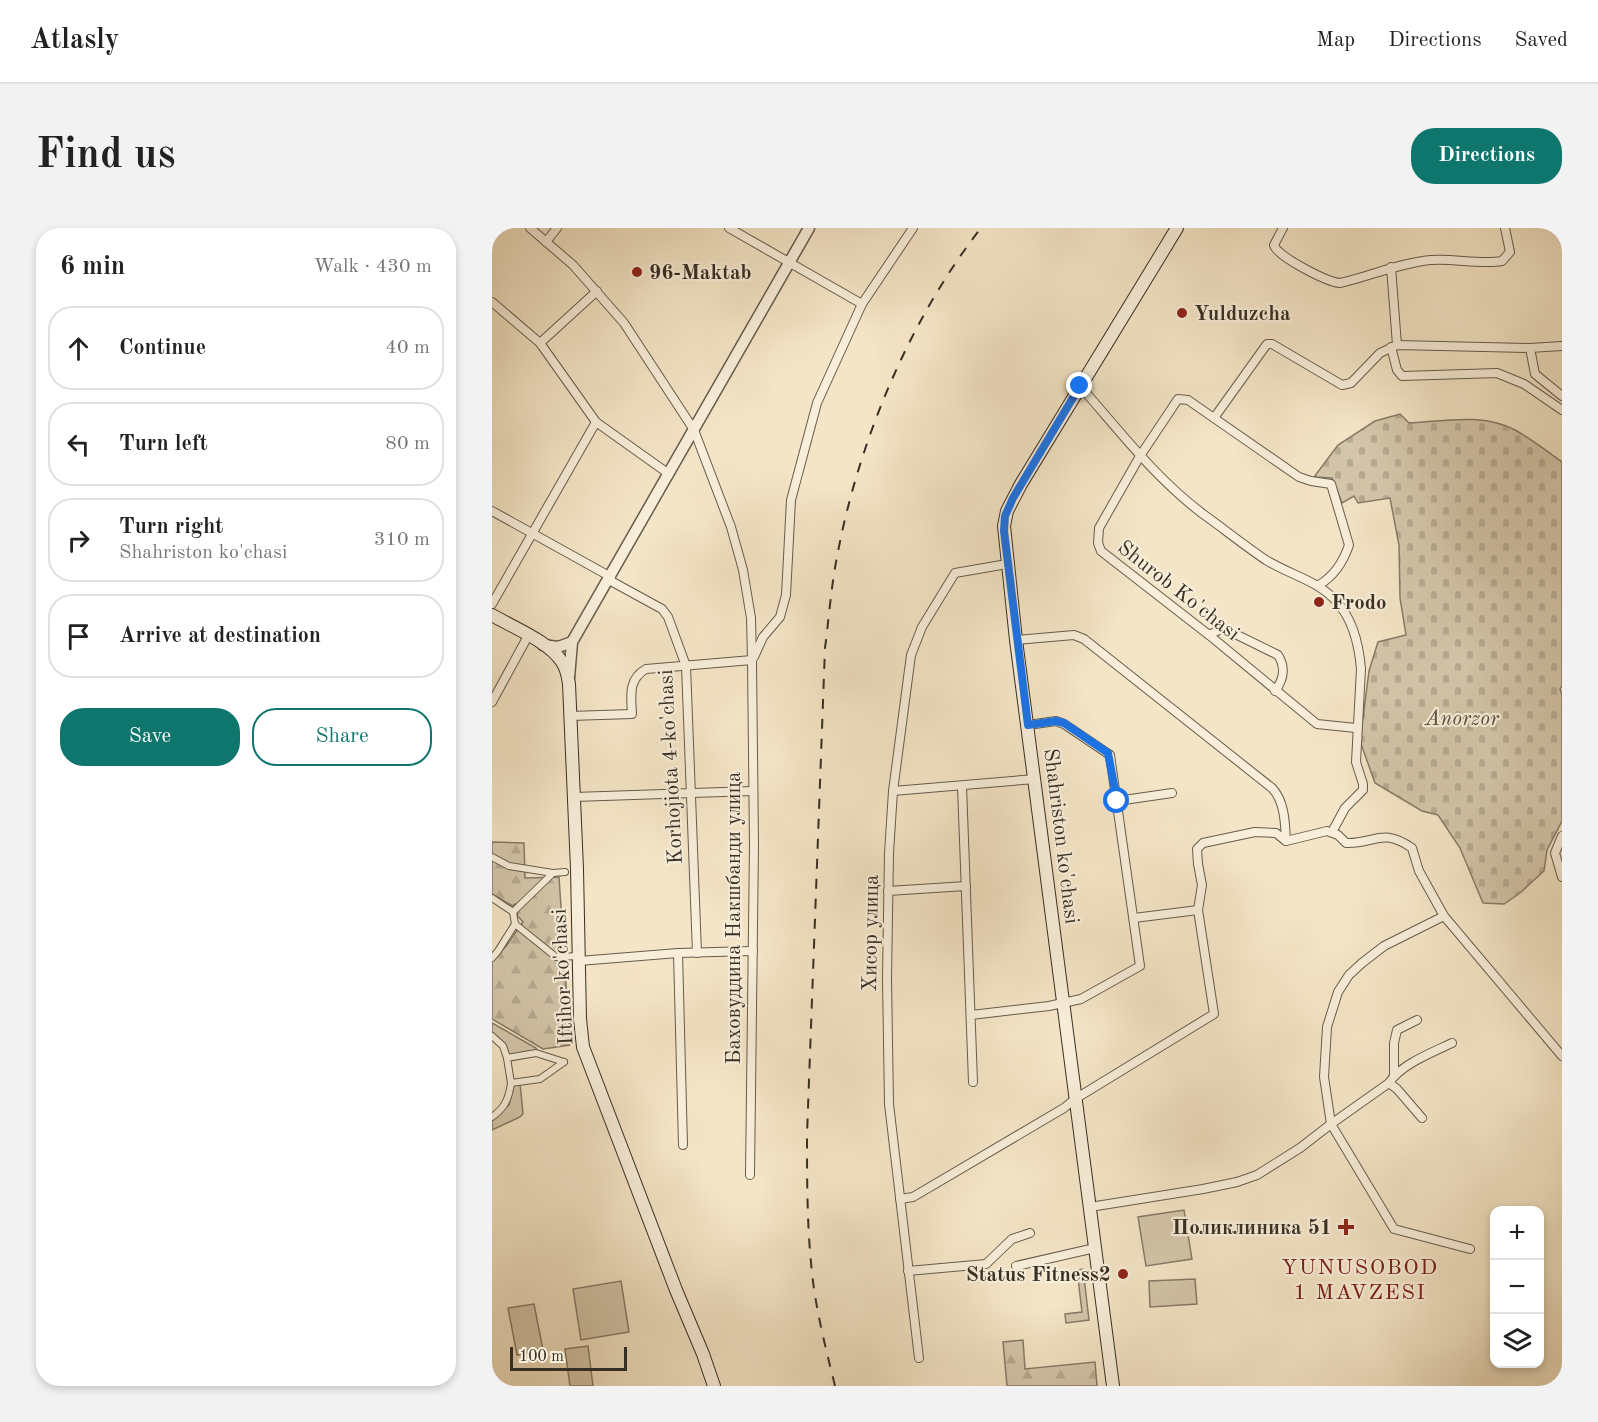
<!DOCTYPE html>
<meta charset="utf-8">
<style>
body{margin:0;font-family:"Old Standard TT",serif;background:#f2f2f2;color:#222}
.controls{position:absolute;right:18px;bottom:18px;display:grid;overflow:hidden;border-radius:12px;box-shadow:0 3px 9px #0003}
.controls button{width:54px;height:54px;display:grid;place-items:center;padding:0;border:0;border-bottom:2px solid #e0e0e0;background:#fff;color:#222;font:30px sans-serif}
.scale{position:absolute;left:18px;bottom:15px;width:117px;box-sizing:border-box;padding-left:6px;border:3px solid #372e24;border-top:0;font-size:16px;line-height:21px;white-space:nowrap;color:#372e24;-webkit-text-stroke:4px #f8eeda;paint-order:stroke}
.stop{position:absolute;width:18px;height:18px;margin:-14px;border:4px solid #1a73e8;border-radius:50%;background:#fff}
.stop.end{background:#1a73e8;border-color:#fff;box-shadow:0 2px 6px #0008}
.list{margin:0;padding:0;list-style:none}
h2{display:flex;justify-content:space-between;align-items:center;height:78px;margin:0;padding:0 24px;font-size:26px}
h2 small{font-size:20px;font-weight:400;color:#767676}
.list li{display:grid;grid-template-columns:39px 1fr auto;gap:18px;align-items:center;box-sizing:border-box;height:84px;margin:0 12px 12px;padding:0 12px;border:2px solid #e0e0e0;border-radius:24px}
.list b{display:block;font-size:22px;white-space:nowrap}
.list p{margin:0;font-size:20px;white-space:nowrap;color:#767676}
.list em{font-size:20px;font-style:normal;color:#767676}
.actions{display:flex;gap:12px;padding:18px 24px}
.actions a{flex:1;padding:14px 0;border:2px solid #0f766e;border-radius:24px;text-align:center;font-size:21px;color:#0f766e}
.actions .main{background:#0f766e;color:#fff}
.icon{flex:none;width:33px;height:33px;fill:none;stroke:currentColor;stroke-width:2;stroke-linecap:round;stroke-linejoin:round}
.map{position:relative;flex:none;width:1070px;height:1158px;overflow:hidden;border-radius:24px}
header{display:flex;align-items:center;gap:36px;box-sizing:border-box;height:84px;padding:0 30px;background:#fff;border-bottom:2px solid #e0e0e0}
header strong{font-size:28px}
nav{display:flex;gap:33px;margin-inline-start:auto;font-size:21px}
.intro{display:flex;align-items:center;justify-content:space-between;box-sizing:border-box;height:144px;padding:0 36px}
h1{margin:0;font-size:42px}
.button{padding:15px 27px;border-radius:24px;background:#0f766e;color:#fff;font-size:21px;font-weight:700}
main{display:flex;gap:36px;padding:0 36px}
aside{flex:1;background:#fff;border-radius:24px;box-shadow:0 3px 9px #0003}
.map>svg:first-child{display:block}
.grass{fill:#d4c6aa;stroke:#867a67;stroke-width:1.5}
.forest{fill:url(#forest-firs);stroke:#867a67;stroke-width:1.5}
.cemetery{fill:url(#cemetery-stones);stroke:#867a67;stroke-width:1.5}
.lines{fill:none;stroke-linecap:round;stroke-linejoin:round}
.pedestrian-casing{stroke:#665c4c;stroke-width:8}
.minor-casing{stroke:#665c4c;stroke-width:10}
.tertiary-casing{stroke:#665c4c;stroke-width:13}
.secondary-casing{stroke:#372e24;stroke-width:14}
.pedestrian{stroke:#f8eeda;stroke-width:6}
.minor{stroke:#f8eeda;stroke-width:8}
.tertiary{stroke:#f8eeda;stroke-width:10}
.secondary{stroke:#f8eeda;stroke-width:12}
.rail{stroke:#372e24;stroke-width:2;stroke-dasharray:10 10;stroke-linecap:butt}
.route{stroke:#1a73e8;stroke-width:8}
.poi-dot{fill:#8f2418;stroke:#f8eeda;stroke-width:2}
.labels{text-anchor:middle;stroke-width:4.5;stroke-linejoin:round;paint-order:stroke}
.poi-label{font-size:21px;font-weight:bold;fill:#372e24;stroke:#f8eeda;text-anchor:start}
.street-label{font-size:21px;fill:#372e24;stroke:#f8eeda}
.park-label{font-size:21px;font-style:italic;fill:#564c3f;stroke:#f8eeda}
.neighbourhood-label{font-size:22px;letter-spacing:1.5px;fill:#7a1f14;stroke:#f8eeda}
</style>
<header>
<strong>Atlasly</strong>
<nav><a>Map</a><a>Directions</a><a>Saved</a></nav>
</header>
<div class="intro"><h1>Find us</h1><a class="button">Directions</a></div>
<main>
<aside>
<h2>6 min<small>Walk · 430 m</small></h2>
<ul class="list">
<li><svg class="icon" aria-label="ahead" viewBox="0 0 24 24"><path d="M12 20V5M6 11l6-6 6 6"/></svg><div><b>Continue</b></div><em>40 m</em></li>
<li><svg class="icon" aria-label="left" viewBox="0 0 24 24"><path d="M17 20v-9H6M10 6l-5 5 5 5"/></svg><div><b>Turn left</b></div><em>80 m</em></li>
<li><svg class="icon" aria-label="right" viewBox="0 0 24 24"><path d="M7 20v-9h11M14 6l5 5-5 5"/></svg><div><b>Turn right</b><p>Shahriston ko'chasi</p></div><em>310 m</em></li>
<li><svg class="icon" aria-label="arrive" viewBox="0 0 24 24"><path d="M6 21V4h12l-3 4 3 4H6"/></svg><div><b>Arrive at destination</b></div></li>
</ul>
<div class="actions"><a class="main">Save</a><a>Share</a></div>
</aside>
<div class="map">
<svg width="1070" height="1158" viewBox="0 0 1070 1158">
<defs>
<pattern id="forest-firs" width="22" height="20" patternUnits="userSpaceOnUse" patternTransform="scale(1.5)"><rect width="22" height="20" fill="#d4c6aa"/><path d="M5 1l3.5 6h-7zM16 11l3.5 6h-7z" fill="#b7aa92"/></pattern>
<pattern id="cemetery-stones" width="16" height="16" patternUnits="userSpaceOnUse" patternTransform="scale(1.5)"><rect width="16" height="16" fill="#d4c6aa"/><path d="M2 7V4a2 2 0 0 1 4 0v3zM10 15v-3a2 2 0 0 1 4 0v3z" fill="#b7aa92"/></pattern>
</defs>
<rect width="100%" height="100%" fill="#f4e5c6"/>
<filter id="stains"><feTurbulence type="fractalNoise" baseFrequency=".00333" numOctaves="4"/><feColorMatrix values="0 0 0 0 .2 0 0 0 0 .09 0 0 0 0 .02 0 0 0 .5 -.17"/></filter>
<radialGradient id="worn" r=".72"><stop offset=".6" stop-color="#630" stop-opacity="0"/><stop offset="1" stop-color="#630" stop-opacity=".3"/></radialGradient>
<g class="grass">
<path d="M0,795L44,820L45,822L16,827L12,815L0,804Z"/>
<path d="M28,855L31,886L28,889L0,902V890L17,877L21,856Z"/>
<path d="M692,982L700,1031L654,1038L646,989Z"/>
<path d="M591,1041L597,1092L574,1095L573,1086L590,1084L585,1042Z"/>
<path d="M703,1051L705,1076L658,1079L657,1053Z"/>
<path d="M129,1053L137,1104L89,1112L81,1061Z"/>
<path d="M42,1076L51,1122L25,1127L16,1080Z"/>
<path d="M96,1118L101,1158H78L73,1121Z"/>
</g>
<g class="forest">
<path d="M0,614L32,615L33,650L67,649L78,817L51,821L0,791V732L15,717L31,694L25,687L28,679L23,676L21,678L0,666Z"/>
<path d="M531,1112L533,1141L603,1134L605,1158H515L511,1114Z"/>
</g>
<path class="cemetery" d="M908,186L917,195C952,193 991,185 1023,202C1039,211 1055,223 1070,234V458L1068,461L1070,467V593L1055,622L1052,643L1028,665L1012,676L991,675L968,620L946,587L930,583L883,555L868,513L877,443L886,414L914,407L908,370L907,317L898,270L866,275L862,268L850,275L840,250L822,249L846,217L883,193Z"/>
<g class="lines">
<g class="pedestrian-casing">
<g id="pedestrian">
<path d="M0,629L17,638L61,645"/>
<path d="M73,644L61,645L21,684L23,696L64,729L87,728"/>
<path d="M0,670L21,684"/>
<path d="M0,730L6,723L23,696"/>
<path d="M0,808L11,818L15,830L44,825L72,834"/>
<path d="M15,830L19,855"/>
<path d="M0,889C13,880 17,870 19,855L48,851L72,834"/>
</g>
</g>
<g class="minor-casing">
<g id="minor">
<path d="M38,0L81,37L132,95L202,202L239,299L251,342L259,390L260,432L262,617L258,947"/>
<path d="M237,0L370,76"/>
<path d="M791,0L782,17C784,28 835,54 848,55C879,48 907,35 939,32C962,30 988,37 1010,33L1018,24L1013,0"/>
<path d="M54,14L65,0"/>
<path d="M899,39L905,117"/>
<path d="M0,74L48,115L104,194L177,246"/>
<path d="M48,115L105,63"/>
<path d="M899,119L905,142L910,148L1005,145L1032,156L1070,182"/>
<path d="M1038,120L1043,146L1070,168"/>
<path d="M588,158C627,202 663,250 711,286C732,301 753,318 774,332C798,347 825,352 844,373C861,391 867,417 869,441L864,534L871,556V562L853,580L840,604"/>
<path d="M722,190L775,116H780L850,157L859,155L888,125L905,117L1038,120L1070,118"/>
<path d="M0,283L119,349"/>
<path d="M117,352L170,381L176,389L194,438L205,725"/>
<path d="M827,357C842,348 851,335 857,317L839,256L819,253L807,249L696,172L686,171L648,228L607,300L606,315L609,323L717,407L825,496L864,500"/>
<path d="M0,376L104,194"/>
<path d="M717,407L729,401H733L786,427C794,440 792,451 783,463"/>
<path d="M262,429L271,409L288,389L294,367L299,272L325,175L370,76L421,0"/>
<path d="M0,474L36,408"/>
<path d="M78,488L140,486C139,468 136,451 154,441L260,432"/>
<path d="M470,558L481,854"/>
<path d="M401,563L543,551"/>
<path d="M82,569L261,563"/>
<path d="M625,573L680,565"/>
<path d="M1070,608L1063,625L1070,649"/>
<path d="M794,613L835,603L846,607L854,615C883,616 890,599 920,620L927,643L952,688L1070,828"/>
<path d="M396,663L474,658"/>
<path d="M952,688L892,718L870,735L857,747L846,764L835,799L832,849L839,896L902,1001L978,1021"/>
<path d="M642,690L706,682"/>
<path d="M186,725L191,917"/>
<path d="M87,733L186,725L261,723"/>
<path d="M479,787L557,778L589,771L648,738L618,527L572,496L564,493L536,497"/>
<path d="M902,848V815L905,802L925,792"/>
<path d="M897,855L905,861L930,890"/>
<path d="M408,971L421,969L572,880L583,871L722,786L706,682L710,657L706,636L705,621L711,615L763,604L784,605L794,613C793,595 793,574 780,560L592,411L582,407L524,412"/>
<path d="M598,979L711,961L745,954L765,947L808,920L839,896L897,855C908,837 941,824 960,815"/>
<path d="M524,1038L603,1020"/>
<path d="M416,1043L494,1036L520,1011L538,1005"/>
<path d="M427,1130L397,876L395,750L397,625L401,563L419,427L430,399L463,345L515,336"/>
</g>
</g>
<g class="tertiary-casing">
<g id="tertiary">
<path d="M51,417L66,419L80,414"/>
<path d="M77,450L80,414L317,0"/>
</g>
</g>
<g class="secondary-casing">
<g id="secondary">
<path d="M0,387C20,399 58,414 70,434C75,441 76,449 77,456L85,641L88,791L91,819L184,1062L211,1126L222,1158"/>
<path d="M621,1158L524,412L512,298L515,283L529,256L685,0"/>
</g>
</g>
<use href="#pedestrian" class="pedestrian"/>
<use href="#minor" class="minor"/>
<use href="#tertiary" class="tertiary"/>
<use href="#secondary" class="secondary"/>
<path class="rail" d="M343,1158C334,1121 324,1083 320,1045C315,999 315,953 315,907L333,420C337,390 339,359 345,329C366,215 417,92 489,0"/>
</g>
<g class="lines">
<path class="route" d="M588,158L521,270L513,288L512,303L536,497L564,493L572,495L616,525L625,573"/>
</g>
<g class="poi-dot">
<circle cx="145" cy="44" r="6"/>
<circle cx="690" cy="85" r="6"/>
<circle cx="827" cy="374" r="6"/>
<path d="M851 990h6v6h6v6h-6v6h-6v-6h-6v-6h6z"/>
<circle cx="631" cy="1046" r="6"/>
</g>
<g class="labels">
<g class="poi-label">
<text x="157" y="51">96-Maktab</text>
<text x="702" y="92">Yulduzcha</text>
<text x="839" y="381">Frodo</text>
<text x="840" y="1006" text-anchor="end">Поликлиника 51</text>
<text x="619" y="1053" text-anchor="end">Status Fitness2</text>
</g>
<g class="street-label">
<text transform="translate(687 362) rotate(38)" y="7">Shurob Ko'chasi</text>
<text transform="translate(178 539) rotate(-93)" y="7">Korhojiota 4-ko'chasi</text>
<text transform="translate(570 608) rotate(83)" y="7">Shahriston ko'chasi</text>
<text transform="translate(241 690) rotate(-90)" y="7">Баховуддина Накшбанди улица</text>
<text transform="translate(378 705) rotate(-89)" y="7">Хисор улица</text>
<text transform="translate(70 749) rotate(-93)" y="7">Iftihor ko'chasi</text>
</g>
<g class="park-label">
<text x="970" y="497">Anorzor</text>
</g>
<g class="neighbourhood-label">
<text x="868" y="1046">YUNUSOBOD<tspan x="868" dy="25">1 MAVZESI</tspan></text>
</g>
</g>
<rect width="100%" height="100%" filter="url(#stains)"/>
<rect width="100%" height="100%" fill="url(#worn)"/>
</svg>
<div class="controls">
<button>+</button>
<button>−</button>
<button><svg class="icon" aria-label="layers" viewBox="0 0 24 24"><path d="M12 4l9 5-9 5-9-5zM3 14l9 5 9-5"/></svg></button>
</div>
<div class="scale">100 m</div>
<div class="stop" style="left:625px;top:573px"></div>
<div class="stop end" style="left:588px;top:158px"></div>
</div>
</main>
